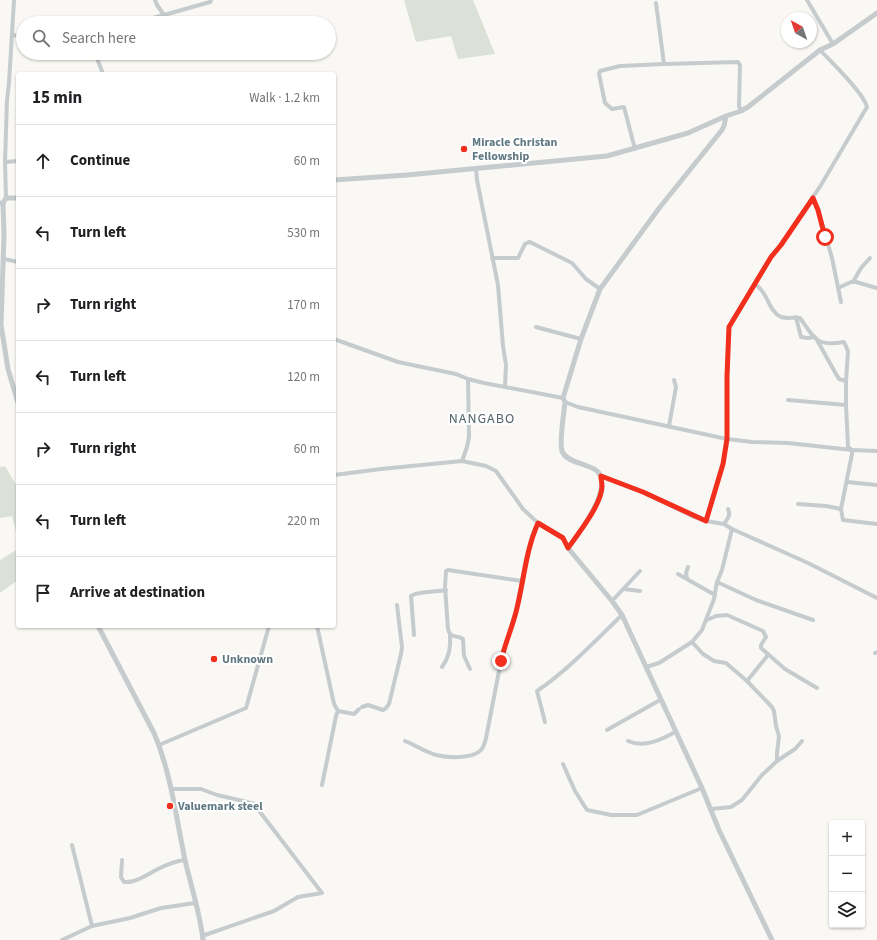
<!DOCTYPE html>
<meta charset="utf-8">
<style>
body{margin:0;font-family:"Source Sans 3",sans-serif;background:#f2f2f2;color:#202124}
.controls{position:absolute;right:12px;bottom:12px;display:grid;overflow:hidden;border-radius:4px;box-shadow:0 1px 3px #0004}
.controls button{width:36px;height:36px;display:grid;place-items:center;padding:0;border:0;border-bottom:1px solid #e0e0e0;background:#fff;color:#202124;font:20px sans-serif}
.compass{position:absolute;left:781px;top:12px;width:36px;height:36px;border-radius:50%;background:#fff;box-shadow:0 1px 3px #0004;rotate:320deg}
.stop{position:absolute;width:12px;height:12px;margin:-9px;border:3px solid #f22f1c;border-radius:50%;background:#fff}
.stop.end{background:#f22f1c;border-color:#fff;box-shadow:0 1px 4px #0008}
.list{margin:0;padding:0;list-style:none}
h2{display:flex;justify-content:space-between;align-items:center;height:52px;margin:0;padding:0 16px;font-size:17px}
h2 small{font-size:13px;font-weight:400;color:#757577}
.list li{display:grid;grid-template-columns:26px 1fr auto;gap:12px;align-items:center;box-sizing:border-box;height:72px;padding:0 16px;border-top:1px solid #e0e0e0}
.list b{display:block;font-size:15px;white-space:nowrap}
.list em{font-size:13px;font-style:normal;color:#757577}
.icon{flex:none;width:22px;height:22px;fill:none;stroke:currentColor;stroke-width:2;stroke-linecap:round;stroke-linejoin:round}
.map{position:relative;flex:none;width:877px;height:940px;overflow:hidden}
.search{position:absolute;background:#fff;box-shadow:0 1px 3px #0004;left:16px;top:16px;width:320px;height:44px;display:flex;align-items:center;gap:10px;box-sizing:border-box;padding:0 14px;border-radius:22px;color:#757577;font-size:15px}
.panel{position:absolute;background:#fff;box-shadow:0 1px 3px #0004;left:16px;top:72px;width:320px;height:556px;border-radius:4px}
.map>svg:first-child{display:block}
.green{fill:#dbe1d6}
.lines{fill:none;stroke-linecap:round;stroke-linejoin:round}
.minor{stroke:#c6cbce;stroke-width:4}
.tertiary{stroke:#c6cbce;stroke-width:5}
.route{stroke:#f22f1c;stroke-width:5}
.poi-dot{fill:#f22f1c;stroke:#fff;stroke-width:1.5}
.labels{text-anchor:middle;stroke-width:4;stroke-linejoin:round;paint-order:stroke}
.poi-label{font-size:12px;font-weight:bold;fill:#617983;stroke:#fff;text-anchor:start}
.quarter-label{font-size:14px;letter-spacing:1px;fill:#53666d;stroke:#fff}
</style>
<div class="map">
<svg width="877" height="940" viewBox="0 0 877 940">
<rect width="100%" height="100%" fill="#f9f8f5"/>
<g class="green">
<path d="M404,0H473L495,54L458,59L451,36L416,42Z"/>
<path d="M5,466L18,488V540L12,516L0,518V467Z"/>
<path d="M18,549V580L0,593V560Z"/>
</g>
<g class="lines">
<g class="minor">
<path d="M155,0L157,5L164,15L210,2L211,0"/>
<path d="M807,0L833,44"/>
<path d="M656,3L664,64L738,62L740,65L739,106L741,111"/>
<path d="M134,23L164,15L167,19"/>
<path d="M12,35L23,36"/>
<path d="M95,53L103,74"/>
<path d="M635,149L624,107L612,109L605,103L599,74L600,71L620,66L664,64"/>
<path d="M5,162L18,161"/>
<path d="M476,169L477,180L498,285L503,346L506,365L505,386"/>
<path d="M6,198L5,162L7,100L9,83L14,0"/>
<path d="M813,198L818,210L832,258L841,302"/>
<path d="M492,258H518L525,244L529,242L532,243L572,263L586,279L600,289"/>
<path d="M4,259L18,262"/>
<path d="M853,282L861,268L870,258"/>
<path d="M756,285C768,292 768,311 781,317C787,319 793,317 800,318C815,339 816,347 844,342L848,351L846,381V405"/>
<path d="M838,288L851,282H856L877,288"/>
<path d="M796,317L801,337L808,338L815,337"/>
<path d="M536,327L581,339"/>
<path d="M334,339L398,362L456,374L468,379L484,383L563,398"/>
<path d="M817,340L836,374L839,379L846,381"/>
<path d="M788,400L846,405L848,447L852,450V454L841,509L843,520L877,524"/>
<path d="M565,402L578,407L727,439L752,442L788,443L852,450L877,451"/>
<path d="M669,426L676,387L674,380"/>
<path d="M462,461L467,447L469,437L468,379"/>
<path d="M334,475L381,469L462,461L486,466L496,471L523,509L538,523L563,537L568,548"/>
<path d="M601,476L643,492L692,516L706,521L724,524L732,529L808,563L877,598"/>
<path d="M847,482L877,485"/>
<path d="M798,504L826,506L841,509"/>
<path d="M706,521L723,464L727,439V376L729,327L771,257L781,245L821,185L867,107C864,93 831,62 820,50"/>
<path d="M724,524C728,518 731,515 728,509"/>
<path d="M678,574L715,595"/>
<path d="M687,578L686,573L688,567"/>
<path d="M717,582L756,600L813,620"/>
<path d="M624,589L640,591"/>
<path d="M612,601L640,571"/>
<path d="M707,620L716,616L727,615L763,631L766,637L761,645V648L785,669L817,688"/>
<path d="M317,626L334,704L338,711L336,716L322,785"/>
<path d="M414,635L411,596C416,591 437,592 446,590"/>
<path d="M692,642L703,654L714,661L726,663L747,681L772,707L774,711L776,726L779,736L777,753V761L762,775L742,800L731,807L711,809"/>
<path d="M875,653L877,652"/>
<path d="M442,667C449,658 451,646 450,635"/>
<path d="M646,667L659,663L692,642L702,630L714,599L717,582L722,570L732,529"/>
<path d="M470,669L464,656L463,639C456,634 451,640 448,629L445,587L446,571L448,570L522,581"/>
<path d="M747,681L768,655"/>
<path d="M362,707L368,705L383,710L386,708L389,704L401,654L402,647L397,605"/>
<path d="M338,711L354,714L359,709"/>
<path d="M545,722L537,691C568,670 595,641 622,615"/>
<path d="M607,730L660,700"/>
<path d="M405,741C415,745 427,753 436,755C448,758 473,759 481,750C484,747 485,742 486,738L501,661L517,607L526,559L532,536L538,523"/>
<path d="M628,741C644,748 661,740 675,732"/>
<path d="M159,745L246,708L269,626"/>
<path d="M777,761L795,749L802,741"/>
<path d="M563,764L575,791L587,810L611,815H637L702,788"/>
<path d="M172,789H201L217,795L256,804L258,806L260,812L322,893L298,897L274,911L202,936"/>
<path d="M72,845L92,926"/>
<path d="M122,860L121,877L124,882C137,883 149,873 160,868C168,864 177,861 185,860"/>
<path d="M62,940L92,926L130,918L161,908L195,903"/>
</g>
<g class="tertiary">
<path d="M334,180L407,175L607,156L688,133L726,116"/>
<path d="M1,203H3L6,198H18"/>
<path d="M3,203L4,235L1,325L8,369L18,403"/>
<path d="M98,626L154,733C171,773 176,817 185,860C191,886 200,913 203,940"/>
<path d="M772,940L719,830L702,788L622,615L612,601L568,548C578,535 613,489 598,472C595,468 587,466 582,464C575,462 565,459 562,451C559,441 564,414 565,402L563,398L581,339L600,289L660,207L722,130L724,126L726,116L741,111L748,107L820,50L833,44L877,13"/>
</g>
</g>
<g class="lines">
<path class="route" d="M501,661C505,643 513,626 517,608C524,579 526,550 538,523L563,538L568,548C578,534 602,504 602,486C602,483 601,479 601,476L643,492L706,521L723,464L727,439V376L729,327L771,257L781,245L813,198L818,210L825,237"/>
</g>
<g class="poi-dot">
<circle cx="464" cy="149" r="4"/>
<circle cx="214" cy="659" r="4"/>
<circle cx="170" cy="806" r="4"/>
</g>
<g class="labels">
<g class="poi-label">
<text x="472" y="146">Miracle Christan<tspan x="472" dy="14">Fellowship</tspan></text>
<text x="222" y="663">Unknown</text>
<text x="178" y="810">Valuemark steel</text>
</g>
<g class="quarter-label">
<text x="482" y="423">NANGABO</text>
</g>
</g>
</svg>
<div class="controls">
<button>+</button>
<button>−</button>
<button><svg class="icon" aria-label="layers" viewBox="0 0 24 24"><path d="M12 4l9 5-9 5-9-5zM3 14l9 5 9-5"/></svg></button>
</div>
<svg class="compass" viewBox="-18 -18 36 36"><path d="M0-13l5 13h-10z" fill="#e53935"/><path d="M0 13l5-13h-10z" fill="#757577"/></svg>
<div class="stop" style="left:825px;top:237px"></div>
<div class="stop end" style="left:501px;top:661px"></div>
<div class="search"><svg class="icon" aria-label="search" viewBox="0 0 24 24"><circle cx="10" cy="10" r="6"/><path d="M15 15l6 6"/></svg>Search here</div>
<section class="panel">
<h2>15 min<small>Walk · 1.2 km</small></h2>
<ul class="list">
<li><svg class="icon" aria-label="ahead" viewBox="0 0 24 24"><path d="M12 20V5M6 11l6-6 6 6"/></svg><div><b>Continue</b></div><em>60 m</em></li>
<li><svg class="icon" aria-label="left" viewBox="0 0 24 24"><path d="M17 20v-9H6M10 6l-5 5 5 5"/></svg><div><b>Turn left</b></div><em>530 m</em></li>
<li><svg class="icon" aria-label="right" viewBox="0 0 24 24"><path d="M7 20v-9h11M14 6l5 5-5 5"/></svg><div><b>Turn right</b></div><em>170 m</em></li>
<li><svg class="icon" aria-label="left" viewBox="0 0 24 24"><path d="M17 20v-9H6M10 6l-5 5 5 5"/></svg><div><b>Turn left</b></div><em>120 m</em></li>
<li><svg class="icon" aria-label="right" viewBox="0 0 24 24"><path d="M7 20v-9h11M14 6l5 5-5 5"/></svg><div><b>Turn right</b></div><em>60 m</em></li>
<li><svg class="icon" aria-label="left" viewBox="0 0 24 24"><path d="M17 20v-9H6M10 6l-5 5 5 5"/></svg><div><b>Turn left</b></div><em>220 m</em></li>
<li><svg class="icon" aria-label="arrive" viewBox="0 0 24 24"><path d="M6 21V4h12l-3 4 3 4H6"/></svg><div><b>Arrive at destination</b></div></li>
</ul>
</section>
</div>
